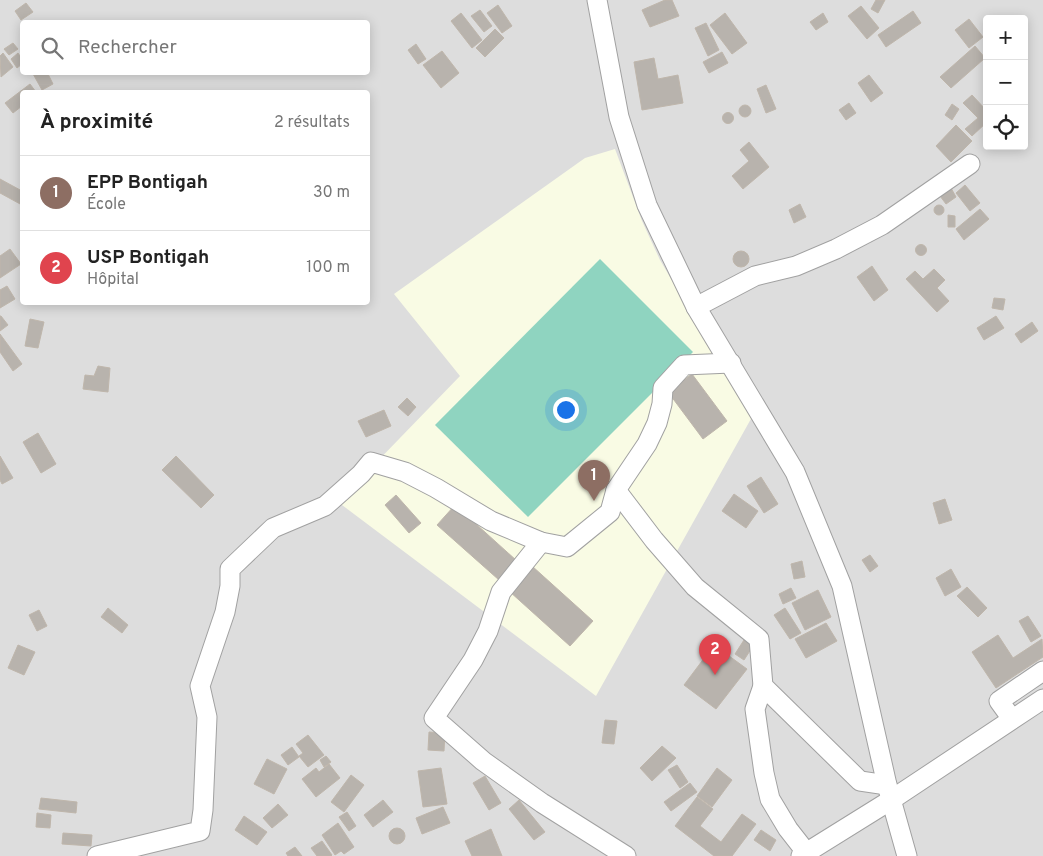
<!DOCTYPE html>
<html lang="fr">
<meta charset="utf-8">
<style>
body{margin:0;font-family:Overpass,sans-serif;background:#f2f2f2;color:#222}
.controls{position:absolute;right:15px;top:15px;display:grid;overflow:hidden;border-radius:5px;box-shadow:0 2px 12px #0003}
.controls button{width:45px;height:45px;display:grid;place-items:center;padding:0;border:0;border-bottom:1px solid #e0e0e0;background:#fff;color:#222;font:25px sans-serif}
.you{position:absolute;left:565px;top:409px;width:18px;height:18px;margin:-12px;border:4px solid #fff;border-radius:50%;background:#1a73e8;box-shadow:0 0 0 8px #1a73e833}
.badge{display:grid;place-items:center;width:32px;height:32px;border-radius:50%;background:#d93025;color:#fff;font-size:16px;font-weight:700}
.pin{position:absolute;translate:-50% -41px;filter:drop-shadow(0 1px 2px #0008)}
.pin::after{content:'';position:absolute;top:26px;width:18px;height:15px;background:inherit;clip-path:polygon(0 0,100% 0,50% 100%)}
.list{margin:0;padding:0;list-style:none}
h2{display:flex;justify-content:space-between;align-items:center;height:65px;margin:0;padding:0 20px;font-size:21px}
h2 small{font-size:16px;font-weight:400;color:#767676}
.list li{display:grid;grid-template-columns:32px 1fr auto;gap:15px;align-items:center;box-sizing:border-box;height:75px;padding:0 20px;border-top:1px solid #e0e0e0}
.list b{display:block;font-size:19px;white-space:nowrap}
.list p{margin:0;font-size:16px;white-space:nowrap;color:#767676}
.list em{font-size:16px;font-style:normal;color:#767676}
.icon{flex:none;width:28px;height:28px;fill:none;stroke:currentColor;stroke-width:2;stroke-linecap:round;stroke-linejoin:round}
.map{position:relative;flex:none;width:1043px;height:856px;overflow:hidden}
.search{position:absolute;background:#fff;box-shadow:0 2px 12px #0003;left:20px;top:20px;width:350px;height:55px;display:flex;align-items:center;gap:12px;box-sizing:border-box;padding:0 18px;border-radius:5px;color:#767676;font-size:19px}
.panel{position:absolute;background:#fff;box-shadow:0 2px 12px #0003;left:20px;top:90px;width:350px;height:215px;border-radius:5px}
.map>svg:first-child{display:block}
.residential{fill:#ddd;fill-rule:evenodd}
.education{fill:#f9fbe4}
.pitch{fill:#8fd4c0}
.building{fill:#b8b3ad;stroke:#bfb6ab}
.lines{fill:none;stroke-linecap:round;stroke-linejoin:round}
.minor-casing{stroke:#a1a1a1;stroke-width:21}
.minor{stroke:#fff;stroke-width:19}
</style>
<div class="map">
<svg width="1043" height="856" viewBox="0 0 1043 856">
<rect width="100%" height="100%" fill="#efede7"/>
<path class="residential" d="M0,0H1043V856H0ZM987,19H1024V146H987ZM22,22H368V72H22ZM22,92H368V302H22Z"/>
<path class="education" d="M615,149L642,221L660,260L752,417L596,696L338,502L460,376L394,294L585,158Z"/>
<path class="pitch" d="M600,259L693,352L528,517L435,425Z"/>
<g class="building">
<path d="M665,0H672L679,16L650,27L642,10Z"/>
<path d="M876,0H885L878,13L871,9Z"/>
<path d="M26,3L33,12L21,20L15,11Z"/>
<path d="M498,5L512,26L502,33L487,13Z"/>
<path d="M861,6L879,28L867,39L848,16Z"/>
<path d="M480,10L492,26L484,32L471,16Z"/>
<path d="M913,11L921,23L886,47L878,35Z"/>
<path d="M461,13L482,40L472,48L451,21Z"/>
<path d="M725,13L747,43L732,54L710,25Z"/>
<path d="M823,13L828,22L816,30L810,22Z"/>
<path d="M969,19L983,37L969,48L955,30Z"/>
<path d="M706,23L719,50L708,56L695,28Z"/>
<path d="M495,29L504,38L485,57L476,48Z"/>
<path d="M13,43L18,49L9,55L4,49Z"/>
<path d="M416,44L426,59L418,64L408,50Z"/>
<path d="M975,46L985,58L951,88L940,77Z"/>
<path d="M442,51L459,73L441,88L423,65Z"/>
<path d="M722,52L728,63L709,73L703,62Z"/>
<path d="M3,53L13,67L1,77L0,56Z"/>
<path d="M18,53L22,59V64L17,68L11,59Z"/>
<path d="M654,58L658,79L678,75L683,103L642,110L634,62Z"/>
<path d="M32,72H47L53,84L42,90Z"/>
<path d="M869,75L883,93L871,102L858,83Z"/>
<path d="M30,84L36,92H22V106L13,113L5,103Z"/>
<path d="M766,85L776,109L766,113L757,89Z"/>
<path d="M972,95L987,111V122L972,136L965,129L978,118L963,103Z"/>
<path d="M849,103L856,113L846,120L839,110Z"/>
<path d="M952,104L959,109L952,120L945,115Z"/>
<circle cx="745" cy="111" r="6"/>
<circle cx="728" cy="118" r="5.5"/>
<path d="M956,125L972,141L951,162L936,146Z"/>
<path d="M749,142L769,167L743,189L732,176L749,161L740,150Z"/>
<path d="M0,179L22,191V205L0,193Z"/>
<path d="M965,185L980,203L970,211L956,193Z"/>
<path d="M951,188L956,197L946,204L940,196Z"/>
<path d="M800,204L806,217L794,223L789,210Z"/>
<circle cx="939" cy="210" r="5"/>
<path d="M980,209L989,219L964,240L956,229Z"/>
<path d="M948,215L955,216V227H948Z"/>
<circle cx="921" cy="250" r="5.5"/>
<path d="M10,249L21,264L0,278V256Z"/>
<circle cx="741" cy="259" r="8"/>
<path d="M872,266L888,290L874,301L857,277Z"/>
<path d="M934,269L945,280L937,288L949,301L937,312L906,279L915,271L923,279Z"/>
<path d="M7,286L15,299L0,308V290Z"/>
<path d="M994,298L1005,299L1003,310L992,308Z"/>
<path d="M0,316H1L8,325L0,331Z"/>
<path d="M996,316L1004,328L984,340L977,328Z"/>
<path d="M30,319L44,322L38,348L25,346Z"/>
<path d="M1032,322L1038,331L1021,343L1015,334Z"/>
<path d="M0,334L22,364L13,371L0,352Z"/>
<path d="M98,366L110,368L108,392L83,389L85,375L94,376Z"/>
<path d="M692,374L727,421L703,439L668,392Z"/>
<path d="M407,398L416,407L408,416L398,407Z"/>
<path d="M384,410L391,426L366,437L358,421Z"/>
<path d="M38,433L56,464L41,473L23,442Z"/>
<path d="M0,456L13,478L2,484L0,480Z"/>
<path d="M176,456L214,495L201,508L162,470Z"/>
<path d="M761,477L778,504L764,513L747,486Z"/>
<path d="M734,494L758,511L746,528L722,511Z"/>
<path d="M396,495L421,523L409,533L385,505Z"/>
<path d="M945,499L952,520L939,524L933,503Z"/>
<path d="M455,505L517,561L499,580L437,525Z"/>
<path d="M870,555L878,566L870,572L862,560Z"/>
<path d="M802,561L805,577L794,579L791,564Z"/>
<path d="M532,566L593,621L570,646L509,591Z"/>
<path d="M951,569L961,587L945,596L936,578Z"/>
<path d="M967,587L987,608L978,617L957,596Z"/>
<path d="M791,588L796,598L783,604L779,594Z"/>
<path d="M818,590L831,617L805,630L792,603Z"/>
<path d="M108,608L128,625L122,633L101,617Z"/>
<path d="M785,608L801,633L790,639L774,615Z"/>
<path d="M39,610L47,626L37,631L29,615Z"/>
<path d="M1028,616L1041,636L1031,642L1019,621Z"/>
<path d="M826,623L837,641L806,658L795,639Z"/>
<path d="M998,635L1013,658L1042,639L1043,657L996,688L972,652Z"/>
<path d="M744,640L753,646L744,660L735,654Z"/>
<path d="M18,645L35,652L24,675L8,668Z"/>
<path d="M714,645L747,669L716,709L684,685Z"/>
<path d="M605,720L617,721L614,744L602,743Z"/>
<path d="M429,732L445,733L444,751L428,750Z"/>
<path d="M308,735L324,755L308,767L299,756L303,753L296,744Z"/>
<path d="M662,746L676,758L652,781L640,768Z"/>
<path d="M292,747L299,757L288,765L281,755Z"/>
<path d="M326,756L331,762L324,767L320,760Z"/>
<path d="M267,759L287,769L274,794L254,784Z"/>
<path d="M329,764L340,778L316,797L302,779L316,768L319,772Z"/>
<path d="M677,765L688,782L680,788L668,770Z"/>
<path d="M441,768L447,804L423,807L418,771Z"/>
<path d="M717,768L732,780L712,807L697,796Z"/>
<path d="M351,775L364,785L344,812L331,802Z"/>
<path d="M485,776L501,803L489,810L473,783Z"/>
<path d="M690,783L697,792L671,811L664,802Z"/>
<path d="M697,797L713,809L700,826L721,842L742,814L756,824L732,856H714L675,826Z"/>
<path d="M41,798L77,802L76,813L39,809Z"/>
<path d="M383,800L393,812L373,827L364,815Z"/>
<path d="M519,800L545,832L534,840L509,809Z"/>
<path d="M278,804L288,815L272,828L263,818Z"/>
<path d="M443,807L450,823L422,834L416,818Z"/>
<path d="M347,812L356,826L349,831L339,817Z"/>
<path d="M37,813L51,815L50,828L36,827Z"/>
<path d="M244,816L267,832L257,845L235,830Z"/>
<path d="M338,823L354,847L344,854L341,851L335,855L322,835Z"/>
<circle cx="397" cy="836" r="8"/>
<path d="M491,829L502,856H472L465,841Z"/>
<path d="M761,830L776,840L770,851L754,840Z"/>
<path d="M63,833L92,835L91,846L62,844Z"/>
<path d="M322,841L332,855L331,856H317L311,848Z"/>
<path d="M295,847L302,856H288L286,853Z"/>
</g>
<g class="lines">
<g class="minor-casing">
<g id="minor">
<path d="M597,0L619,117L647,205L696,307L795,472L842,586L887,785L907,856"/>
<path d="M696,307L755,276L796,266L836,249L882,225L970,164"/>
<path d="M616,490L654,540L695,587L759,639L763,686L860,781L887,785"/>
<path d="M541,542L501,592L488,631L473,660L434,718L483,761L542,803L626,856"/>
<path d="M763,686L755,709L764,773L770,799L788,829L806,852"/>
<path d="M1012,719L999,701L1043,671"/>
<path d="M97,856L200,831L203,810L207,717L200,686L225,612L230,586V569L273,528L325,506L361,474L371,462L405,472L436,488L491,521L541,542L567,547L610,512L616,490L647,444L657,423L662,404L663,388L684,365L731,363"/>
<path d="M801,856L891,800L1043,699"/>
</g>
</g>
<use href="#minor" class="minor"/>
</g>
</svg>
<div class="controls">
<button>+</button>
<button>−</button>
<button><svg class="icon" aria-label="locate" viewBox="0 0 24 24"><circle cx="12" cy="12" r="6"/><path d="M12 2v4M12 18v4M2 12h4M18 12h4"/></svg></button>
</div>
<div class="you"></div>
<div class="pin badge" style="left:594px;top:501px;background:#8d6e63">1</div>
<div class="pin badge" style="left:715px;top:675px;background:#e0444e">2</div>
<div class="search"><svg class="icon" aria-label="search" viewBox="0 0 24 24"><circle cx="10" cy="10" r="6"/><path d="M15 15l6 6"/></svg>Rechercher</div>
<section class="panel">
<h2>À proximité<small>2 résultats</small></h2>
<ul class="list">
<li><span class="badge" style="background:#8d6e63">1</span><div><b>EPP Bontigah</b><p>École</p></div><em>30 m</em></li>
<li><span class="badge" style="background:#e0444e">2</span><div><b>USP Bontigah</b><p>Hôpital</p></div><em>100 m</em></li>
</ul>
</section>
</div>
